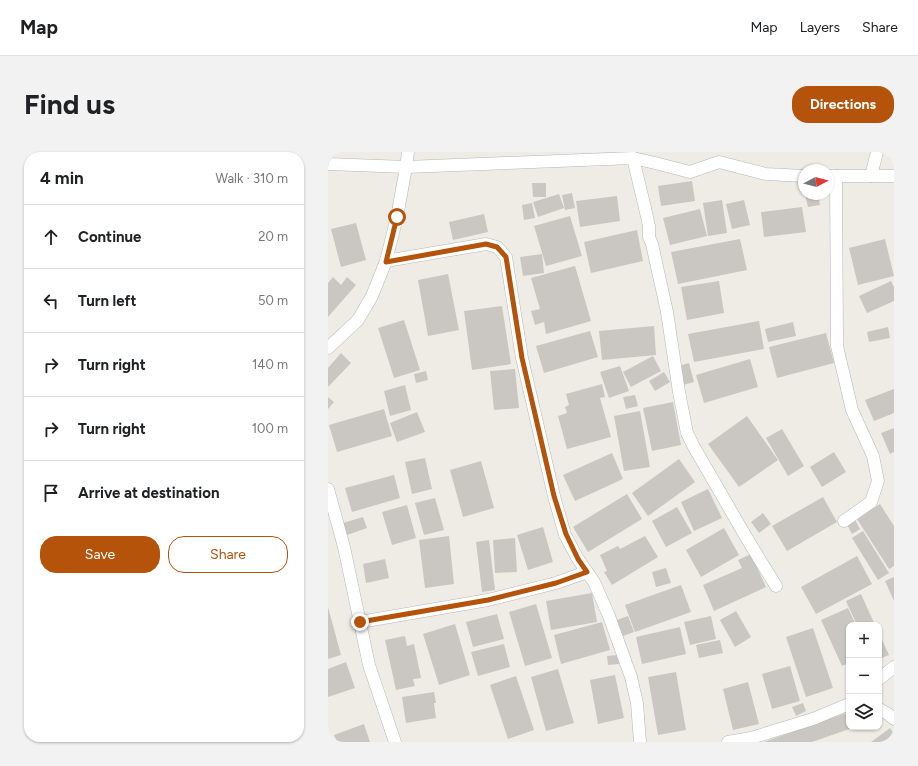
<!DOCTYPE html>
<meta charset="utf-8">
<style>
body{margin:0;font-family:Figtree,sans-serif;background:#f2f2f2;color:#202124}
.controls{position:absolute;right:12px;bottom:12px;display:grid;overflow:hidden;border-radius:8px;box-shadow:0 1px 3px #0004}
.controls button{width:36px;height:36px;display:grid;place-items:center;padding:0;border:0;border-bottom:1px solid #e0e0e0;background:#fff;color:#202124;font:20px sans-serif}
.compass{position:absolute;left:470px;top:12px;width:36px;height:36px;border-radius:50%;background:#fff;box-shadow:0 1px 3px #0004;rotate:83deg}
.stop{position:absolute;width:12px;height:12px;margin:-9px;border:3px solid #b45309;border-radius:50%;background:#fff}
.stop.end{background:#b45309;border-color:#fff;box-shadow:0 1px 4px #0008}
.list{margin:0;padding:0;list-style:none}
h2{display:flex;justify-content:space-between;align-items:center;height:52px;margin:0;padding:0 16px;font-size:17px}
h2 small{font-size:13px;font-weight:400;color:#757577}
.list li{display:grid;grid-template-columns:26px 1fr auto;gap:12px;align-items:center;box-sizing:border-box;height:64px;padding:0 16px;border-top:1px solid #e0e0e0}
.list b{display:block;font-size:15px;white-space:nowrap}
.list em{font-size:13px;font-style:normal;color:#757577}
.actions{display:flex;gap:8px;padding:12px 16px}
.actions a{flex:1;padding:9px 0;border:1px solid #b45309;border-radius:16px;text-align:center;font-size:14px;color:#b45309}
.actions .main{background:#b45309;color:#fff}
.icon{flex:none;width:22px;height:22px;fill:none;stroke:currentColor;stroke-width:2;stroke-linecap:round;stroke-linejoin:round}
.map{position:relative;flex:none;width:566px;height:590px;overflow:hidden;border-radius:16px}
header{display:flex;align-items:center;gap:24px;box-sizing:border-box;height:56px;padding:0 20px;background:#fff;border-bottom:1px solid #e0e0e0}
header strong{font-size:19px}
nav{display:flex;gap:22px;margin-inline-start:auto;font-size:14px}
.intro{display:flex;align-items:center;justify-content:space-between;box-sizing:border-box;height:96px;padding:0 24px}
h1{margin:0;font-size:28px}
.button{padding:10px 18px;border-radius:16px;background:#b45309;color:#fff;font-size:14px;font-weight:700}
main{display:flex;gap:24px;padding:0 24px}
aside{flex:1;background:#fff;border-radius:16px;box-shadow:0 1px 3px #0004}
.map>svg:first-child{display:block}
.building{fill:#cac7c2}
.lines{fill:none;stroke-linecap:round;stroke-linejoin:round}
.street-casing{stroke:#b3b6ba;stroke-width:13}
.street{stroke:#fff;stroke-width:12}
.route{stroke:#b45309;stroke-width:5}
</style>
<header>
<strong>Map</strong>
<nav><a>Map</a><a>Layers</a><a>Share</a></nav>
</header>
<div class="intro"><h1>Find us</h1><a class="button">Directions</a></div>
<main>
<aside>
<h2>4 min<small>Walk · 310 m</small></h2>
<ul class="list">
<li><svg class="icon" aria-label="ahead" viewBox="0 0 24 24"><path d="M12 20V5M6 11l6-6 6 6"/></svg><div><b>Continue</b></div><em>20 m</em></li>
<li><svg class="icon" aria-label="left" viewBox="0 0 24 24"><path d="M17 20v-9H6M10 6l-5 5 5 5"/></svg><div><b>Turn left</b></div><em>50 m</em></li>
<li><svg class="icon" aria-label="right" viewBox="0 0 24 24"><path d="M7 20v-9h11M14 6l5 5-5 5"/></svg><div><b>Turn right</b></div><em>140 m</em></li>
<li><svg class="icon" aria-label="right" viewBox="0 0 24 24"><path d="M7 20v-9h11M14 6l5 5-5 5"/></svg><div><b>Turn right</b></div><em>100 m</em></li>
<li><svg class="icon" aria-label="arrive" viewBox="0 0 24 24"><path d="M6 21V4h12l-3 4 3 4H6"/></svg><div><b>Arrive at destination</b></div></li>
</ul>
<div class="actions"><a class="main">Save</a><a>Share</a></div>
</aside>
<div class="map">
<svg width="566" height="590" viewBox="0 0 566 590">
<rect width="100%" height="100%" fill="#efece5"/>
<g class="building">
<path d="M364,29L367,49L333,54L330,34Z"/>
<path d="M204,31H218V45H205Z"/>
<path d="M244,41L247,56L237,58L234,43Z"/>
<path d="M231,42L236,56L210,65L205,50Z"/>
<path d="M477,42H490L492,53L480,55Z"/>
<path d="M289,44L292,69L252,75L248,49Z"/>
<path d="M394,48L399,81L380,84L375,51Z"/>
<path d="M416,48L422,73L404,77L398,52Z"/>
<path d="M204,51L207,66L196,68L194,53Z"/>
<path d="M474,55L478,80L436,85L433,60Z"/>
<path d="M372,57L379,84L342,93L335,66Z"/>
<path d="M156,62L160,80L125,88L121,70Z"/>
<path d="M242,64L254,104L218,114L206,74Z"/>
<path d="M28,71L38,108L13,115L3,77Z"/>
<path d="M309,78L315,109L263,121L256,90Z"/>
<path d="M412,87L419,118L350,132L343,100Z"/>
<path d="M557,87L566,124L530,133L521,96Z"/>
<path d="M214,102L216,121L195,124L192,105Z"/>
<path d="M247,114L263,169L218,182L216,170L207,173L203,159L212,157L203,126Z"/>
<path d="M120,122L131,178L100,184L90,128Z"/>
<path d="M5,125L13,133L19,125L28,133L0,165V131Z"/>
<path d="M391,129L396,161L359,168L353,135Z"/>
<path d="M563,129L566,135V149L539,161L531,144Z"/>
<path d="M174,154L183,212L144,218L136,159Z"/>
<path d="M76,168L92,218L66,226L50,176Z"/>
<path d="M431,169L436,197L366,210L360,182Z"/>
<path d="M465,170L468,184L440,190L437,177Z"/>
<path d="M326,174L328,203L274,208L271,179Z"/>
<path d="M560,175L562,186L541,190L539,180Z"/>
<path d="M262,179L270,205L216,221L208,194Z"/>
<path d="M498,181L506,211L449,226L441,195Z"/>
<path d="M13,201L23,211L0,235V216Z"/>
<path d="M325,204L333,219L303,235L295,220Z"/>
<path d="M422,207L430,235L376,251L368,223Z"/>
<path d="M361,211L366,230L355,233L350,214Z"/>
<path d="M292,214L301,239L281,246L272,220Z"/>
<path d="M187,217L191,256L166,258L162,219Z"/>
<path d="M98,219L100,228L88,231L86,222Z"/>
<path d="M336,220L342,230L327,239L321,229Z"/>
<path d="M274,232L277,245L272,246L283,285L239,297L230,264L239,261L237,255L241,253L238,242Z"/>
<path d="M77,233L83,258L62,264L56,239Z"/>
<path d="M566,237V261L546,269L537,248Z"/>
<path d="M307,243L310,254L298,257L295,245Z"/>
<path d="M0,245L6,250L0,257Z"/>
<path d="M345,250L353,293L324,299L315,256Z"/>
<path d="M56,257L64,284L9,300L1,273Z"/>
<path d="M312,259L322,315L296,319L286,264Z"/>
<path d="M89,260L97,280L69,290L62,271Z"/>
<path d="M419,264L450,308L411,335L380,292Z"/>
<path d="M566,276V300L562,302L553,281Z"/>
<path d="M454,277L476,314L460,324L438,286Z"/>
<path d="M506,300L518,320L494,335L482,315Z"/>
<path d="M284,301L295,327L247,349L235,323Z"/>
<path d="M97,306L104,337L84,342L77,310Z"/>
<path d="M351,307L367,330L320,364L304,341Z"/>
<path d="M153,309L166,356L135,365L122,318Z"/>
<path d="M66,323L72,346L24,360L17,336Z"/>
<path d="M380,337L394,366L366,379L353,350Z"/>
<path d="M299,342L314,367L260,400L245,375Z"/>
<path d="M495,345L509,370L459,399L444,374Z"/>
<path d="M107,346L116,378L96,383L87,351Z"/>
<path d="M552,352L566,374V414L561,417L529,367Z"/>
<path d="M79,353L88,386L64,393L54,360Z"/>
<path d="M349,355L364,381L338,395L324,369Z"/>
<path d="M435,361L443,372L431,381L423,370Z"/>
<path d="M35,365L39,376L19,383L15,371Z"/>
<path d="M527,368L532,377L524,382L519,373Z"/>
<path d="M215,375L225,410L200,418L189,383Z"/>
<path d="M396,376L411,403L373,425L358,398Z"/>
<path d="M535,379L561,421L550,428L524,386Z"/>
<path d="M121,384L126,432L97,436L91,388Z"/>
<path d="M317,384L330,405L284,433L276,420L279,419L272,403L290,394L292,397Z"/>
<path d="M187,386L189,420L167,421L165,388Z"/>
<path d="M161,388L167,438L154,440L148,390Z"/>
<path d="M423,402L438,435L386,459L375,433L414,416L410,408Z"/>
<path d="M529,404L544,432L488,462L473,435Z"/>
<path d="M57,407L61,426L38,431L35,412Z"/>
<path d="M338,416L343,431L328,435L324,420Z"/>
<path d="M566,425V449L557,429Z"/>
<path d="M353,433L363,460L307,480L297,453Z"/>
<path d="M264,441L269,470L223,478L218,449Z"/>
<path d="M533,442L547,473H529L522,458L518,449Z"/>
<path d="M208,452L224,506L197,514L181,460Z"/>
<path d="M0,455L13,503L0,507Z"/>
<path d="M520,456L528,473H521V511L514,514L493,468Z"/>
<path d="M408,459L423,485L407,495L392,468Z"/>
<path d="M169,462L176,487L145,495L138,470Z"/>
<path d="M300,464L306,480L295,484L289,468Z"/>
<path d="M383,464L388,487L362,493L356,470Z"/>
<path d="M274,470L282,498L233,512L226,483Z"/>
<path d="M127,472L142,523L111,533L95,482Z"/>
<path d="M352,475L358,502L314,512L308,485Z"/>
<path d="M485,476L505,536L478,545L458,485Z"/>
<path d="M551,481L561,503L551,507Z"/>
<path d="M77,484L79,494L86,492L93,526L85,527L87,534L68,538L57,488Z"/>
<path d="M392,488L395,501L371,506L368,493Z"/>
<path d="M176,492L182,515L150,524L143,500Z"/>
<path d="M289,503L291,512L280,513L279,504Z"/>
<path d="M18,510L27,536L0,545V517Z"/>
<path d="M462,514L472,549L444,557L434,522Z"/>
<path d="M230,517L246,571L218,579L203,525Z"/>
<path d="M348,520L358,578L330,583L320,525Z"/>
<path d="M287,523L296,566L270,572L262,528Z"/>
<path d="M188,524L206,578L180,587L162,533Z"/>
<path d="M420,530L431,572L405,578L395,537Z"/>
<path d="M106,540L108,551H106L108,566L78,571L74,545Z"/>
<path d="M475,551L478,559L468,564L464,555Z"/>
<path d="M521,560V575H527L484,590H436Z"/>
<path d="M36,572L42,590H9L6,583Z"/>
<path d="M562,576L566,582V590H543Z"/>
</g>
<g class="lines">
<g class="street-casing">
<g id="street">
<path d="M305,6L317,56L321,74V85L324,92L339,160L351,240L359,281L366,295L418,385L448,434"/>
<path d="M0,12L78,15L305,6L327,11L362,20L391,10L438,22L476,24"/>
<path d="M500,24H566"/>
<path d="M508,24L509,194L524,258L545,304L550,329L543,350L516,369"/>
<path d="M543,24L549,0"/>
<path d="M58,109L158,92L169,95L178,105L194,206L226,344L237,383L250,407L266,430L281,464L303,525L309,551L312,590"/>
<path d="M0,196L30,168L44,144L58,109L69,65L78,15L80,0"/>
<path d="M0,337L16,395L41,513L67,590"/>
<path d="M32,470L160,448L228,431L259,420"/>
<path d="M551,527L566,515"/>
<path d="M551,557L560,562L566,567"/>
<path d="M400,590L423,586L485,567L521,552"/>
</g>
</g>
<use href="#street" class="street"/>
</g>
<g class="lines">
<path class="route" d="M32,470L160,448L228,431L259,420L250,407L238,382L226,344L194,206L178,105L169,95L158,92L58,110L69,65"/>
</g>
</svg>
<div class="controls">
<button>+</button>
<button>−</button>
<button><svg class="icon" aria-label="layers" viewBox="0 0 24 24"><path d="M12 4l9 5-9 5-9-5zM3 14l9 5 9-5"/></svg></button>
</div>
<svg class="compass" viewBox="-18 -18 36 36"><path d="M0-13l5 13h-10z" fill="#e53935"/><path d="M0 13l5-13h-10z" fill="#757577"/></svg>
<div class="stop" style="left:69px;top:65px"></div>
<div class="stop end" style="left:32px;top:470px"></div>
</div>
</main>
